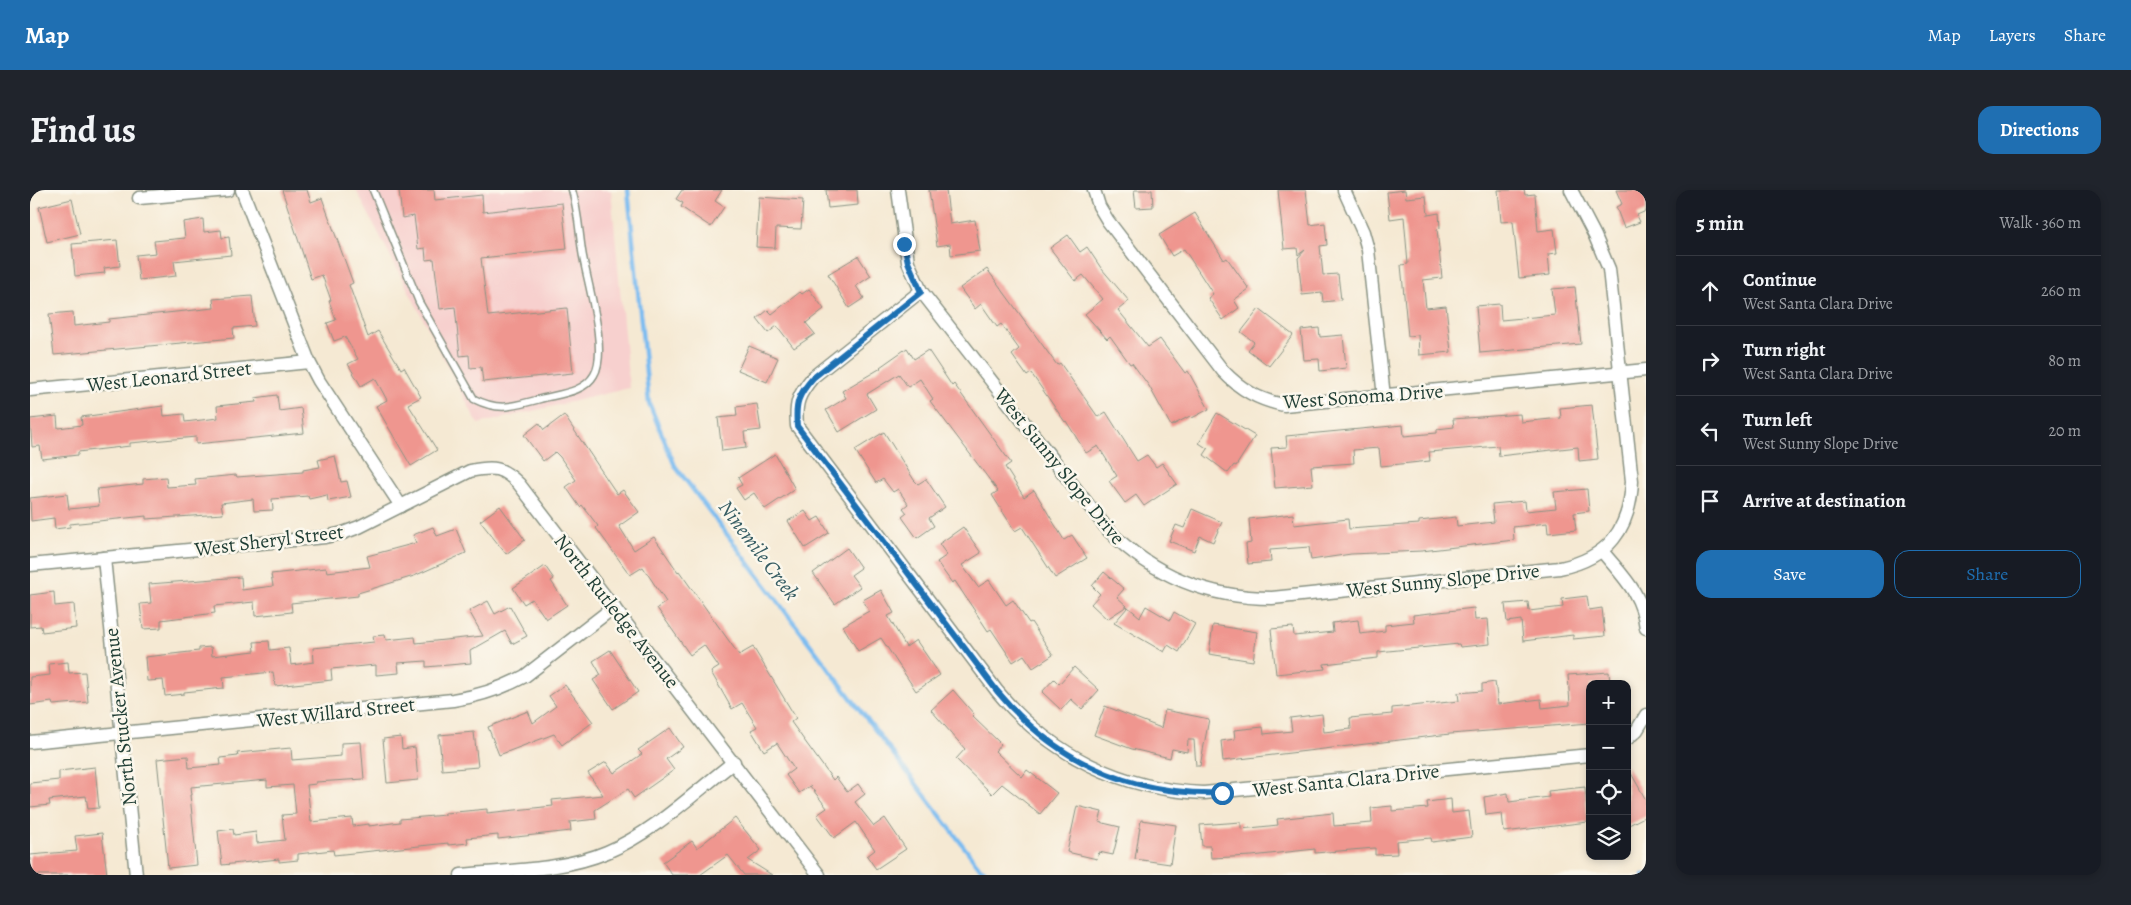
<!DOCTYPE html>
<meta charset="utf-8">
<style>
body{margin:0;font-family:Alegreya,serif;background:#20242c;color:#f1f3f6}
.controls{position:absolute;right:15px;bottom:15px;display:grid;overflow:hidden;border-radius:10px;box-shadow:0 2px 8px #0003}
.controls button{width:45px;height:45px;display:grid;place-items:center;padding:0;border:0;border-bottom:1px solid #363941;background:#171b24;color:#f1f3f6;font:25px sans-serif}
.stop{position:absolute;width:15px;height:15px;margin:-11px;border:4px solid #1f6fb2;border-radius:50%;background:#fff}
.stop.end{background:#1f6fb2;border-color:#fff;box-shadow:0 1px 5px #0008}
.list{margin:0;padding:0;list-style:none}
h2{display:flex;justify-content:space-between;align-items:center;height:65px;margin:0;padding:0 20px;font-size:21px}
h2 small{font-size:16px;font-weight:400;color:#9ea1a6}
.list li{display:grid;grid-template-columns:32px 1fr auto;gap:15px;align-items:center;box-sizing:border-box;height:70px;padding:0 20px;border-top:1px solid #363941}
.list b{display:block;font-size:19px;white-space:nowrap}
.list p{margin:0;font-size:16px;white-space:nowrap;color:#9ea1a6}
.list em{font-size:16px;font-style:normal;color:#9ea1a6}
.actions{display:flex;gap:10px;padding:15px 20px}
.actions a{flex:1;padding:11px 0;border:1px solid #1f6fb2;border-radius:15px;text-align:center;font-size:18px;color:#1f6fb2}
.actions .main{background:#1f6fb2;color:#fff}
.icon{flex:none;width:28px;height:28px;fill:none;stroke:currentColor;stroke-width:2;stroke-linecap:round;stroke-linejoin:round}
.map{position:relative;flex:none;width:1616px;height:685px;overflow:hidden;border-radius:15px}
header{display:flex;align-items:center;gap:30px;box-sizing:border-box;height:70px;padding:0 25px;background:#1f6fb2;color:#fff}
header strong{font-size:24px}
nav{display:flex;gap:28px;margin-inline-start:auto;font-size:18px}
.intro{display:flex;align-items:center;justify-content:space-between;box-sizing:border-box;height:120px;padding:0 30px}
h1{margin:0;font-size:35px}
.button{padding:12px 22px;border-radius:15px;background:#1f6fb2;color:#fff;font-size:18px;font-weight:700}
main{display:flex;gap:30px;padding:0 30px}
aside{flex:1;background:#171b24;border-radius:15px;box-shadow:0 2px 8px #0003}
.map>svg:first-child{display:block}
.built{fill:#f7d0ce}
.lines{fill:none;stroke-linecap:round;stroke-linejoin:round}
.stream{stroke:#7bbcf0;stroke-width:4.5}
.building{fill:#ef968f}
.lane-casing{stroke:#8a9384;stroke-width:9}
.street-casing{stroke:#8a9384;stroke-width:15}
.lane{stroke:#fff;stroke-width:6}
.street{stroke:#fff;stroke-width:12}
.route{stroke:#1f6fb2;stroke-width:6}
.labels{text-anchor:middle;stroke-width:5;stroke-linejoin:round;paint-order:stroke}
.street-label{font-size:20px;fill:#1f3d34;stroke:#fbf7ec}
.water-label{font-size:21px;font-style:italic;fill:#365d63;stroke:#fbf7ec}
</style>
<header>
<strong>Map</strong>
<nav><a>Map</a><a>Layers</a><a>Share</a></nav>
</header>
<div class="intro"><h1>Find us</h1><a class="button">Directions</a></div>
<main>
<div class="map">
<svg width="1616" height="685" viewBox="0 0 1616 685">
<rect width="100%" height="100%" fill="#fbf7ec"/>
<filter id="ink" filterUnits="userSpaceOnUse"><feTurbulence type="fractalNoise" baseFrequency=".02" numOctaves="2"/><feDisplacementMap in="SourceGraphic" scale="10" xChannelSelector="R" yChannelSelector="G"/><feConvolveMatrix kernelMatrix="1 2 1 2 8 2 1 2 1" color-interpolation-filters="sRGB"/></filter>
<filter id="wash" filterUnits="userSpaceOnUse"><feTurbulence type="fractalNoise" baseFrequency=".0096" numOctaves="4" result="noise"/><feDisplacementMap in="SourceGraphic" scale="20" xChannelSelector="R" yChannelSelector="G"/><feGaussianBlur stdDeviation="1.12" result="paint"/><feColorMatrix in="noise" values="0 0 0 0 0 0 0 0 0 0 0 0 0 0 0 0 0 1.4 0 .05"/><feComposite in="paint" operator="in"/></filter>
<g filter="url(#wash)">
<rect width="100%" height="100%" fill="#f5e9d3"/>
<path class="built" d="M326,0H581L599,198L448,234Z"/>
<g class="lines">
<g class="stream">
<path d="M598,0L619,213L645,276L950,678L962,685"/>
<path d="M1613,685H1616"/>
</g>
</g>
<g id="blocks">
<g class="building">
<path d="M252,0H277L281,12L292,8L323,93L319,95L338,147L348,141L371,179L374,177L391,207L378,214L407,260L381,276L346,216L357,210L345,188L331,196L318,174L328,169L315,147L304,151L297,133L306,130L299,111L301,110L292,85L281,89Z"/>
<path d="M369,0H404L405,10L452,5L453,22L532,13L537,59L451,68L458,126L537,118L543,183L453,192L451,177L440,178L439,165L430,166L425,117L410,119L404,69L396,70L395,58L388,59L384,26L372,28Z"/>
<path d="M652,0H692L685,11L694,17L681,37L651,17L653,13L646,9Z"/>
<path d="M796,0H827L828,15L798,18Z"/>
<path d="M899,0H916L920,34L945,30L950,61L921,65L920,54L907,56Z"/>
<path d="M1104,0H1122L1123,17L1106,18Z"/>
<path d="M1248,0H1276L1280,35L1295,33L1297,55L1290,56L1293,85L1308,84L1311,110L1293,112L1292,103L1272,105L1268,68L1275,60L1268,65L1267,58L1254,59Z"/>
<path d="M1375,0L1376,8L1396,6L1398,25L1409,23L1410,38L1407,39L1412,88L1393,90L1396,118L1416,116L1421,162L1389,165L1388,145L1378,146L1371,75L1378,74L1374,27L1360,29L1357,2Z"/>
<path d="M1468,0H1494L1495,5L1505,4L1508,41L1524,39L1527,63L1518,64L1520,85L1489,88L1483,31L1471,32Z"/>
<path d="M1586,0H1616V21L1607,25L1610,32L1594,38L1586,17L1592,14Z"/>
<path d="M729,7L773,10L771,39L746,38L745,58L726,57Z"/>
<path d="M42,9L50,44L17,52L9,17Z"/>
<path d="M1165,23L1194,70L1197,68L1219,99L1204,110L1209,118L1193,130L1178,108L1183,104L1154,59L1142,66L1129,45Z"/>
<path d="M173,29L174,42L191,40L192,48L199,47L201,65L144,71L146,86L109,90L106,65L126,63L124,51L155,48L153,32Z"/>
<path d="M1038,45L1050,62L1057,57L1071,78L1099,111L1088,120L1118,157L1130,149L1155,183L1158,181L1179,219L1162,228L1160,226L1141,236L1119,196L1102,173L1100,174L1080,146L1077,149L1055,124L1073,109L1053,85L1045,91L1020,58Z"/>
<path d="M87,50L90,76L74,78L75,83L45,86L42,54Z"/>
<path d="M828,66L841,86L826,96L834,108L819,118L798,84Z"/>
<path d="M957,79L1027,175L1030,173L1068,227L1076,222L1107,271L1117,265L1126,277L1132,273L1147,294L1114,316L1106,305L1095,313L1079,291L1087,286L1068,256L1056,263L1036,231L1035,232L1001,183L997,186L982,165L989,159L971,134L967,137L951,114L945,119L930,98Z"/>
<path d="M1545,97L1551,154L1450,163L1446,116L1470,114L1471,130L1525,125L1522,99Z"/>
<path d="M779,99L794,119L776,133L785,144L764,158L747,136L738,143L727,129L738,120L742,124L770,102L772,104Z"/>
<path d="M222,106L225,136L203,138L204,148L24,165L19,124L43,122L44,136L79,132V129L184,118L183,109Z"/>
<path d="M1229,119L1263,145L1239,176L1218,160L1224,152L1211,142Z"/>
<path d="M1289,138L1290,147L1313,145L1316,178L1290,181L1289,169L1274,170L1271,140Z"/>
<path d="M719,156L748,168L737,192L708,180Z"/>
<path d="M877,158L884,169L898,160L922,196L924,194L981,273L975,277L994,307L1004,300L1034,350L1042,345L1057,368L1025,388L992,337L985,341L962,305L968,301L900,211L903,209L890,189L878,197L869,184L837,204L846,219L809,242L796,220L816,208L812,201L851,178L850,177Z"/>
<path d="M247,205L249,221L271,218L274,243L166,254V247L100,253V256L48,262V265L12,269L10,256L2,257L0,229L27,226L28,238L52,235L51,227L133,216L134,226L154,224L155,232L188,228L187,216L226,212L225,208Z"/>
<path d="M727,214L731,240L714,242L716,258L692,261L688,228L707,226L706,217Z"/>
<path d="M1562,215L1568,269L1549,271L1548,257L1469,266L1468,256L1399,262L1400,271L1351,276L1349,258L1323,260L1324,273L1281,276L1283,295L1245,298L1241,258L1257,257L1256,246L1373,235L1374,246L1407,243V239L1424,237L1423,229L1490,224L1491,232L1531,228L1530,218Z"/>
<path d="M1187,223L1225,246L1206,276L1204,275L1198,283L1174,265L1178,259L1169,253Z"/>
<path d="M534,225L587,304L593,300L609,322L589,336L604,360L624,347L648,382L649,381L709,465L723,457L766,528L761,532L803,590L806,587L817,602L828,594L835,604L825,612L844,636L855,628L876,659L846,679L837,666L845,660L826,632L804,648L787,625L797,618L780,596L769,603L756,585L764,579L747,553L734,561L721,540L727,537L712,513L702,519L681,482L689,477L674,455L660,465L627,418L636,412L613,377L600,385L566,338L568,336L552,315L550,317L536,297L546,290L530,267L525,262L513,271L494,245L509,233L514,240Z"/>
<path d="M854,242L884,290L888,294L896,289L915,317L899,328L904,336L887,348L872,327L877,323L873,318L878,314L868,299L863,302L853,289L846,293L825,260Z"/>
<path d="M745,264L765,299L735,319L724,303L714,310L706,298L712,295L708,288Z"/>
<path d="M305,266L311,292L317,291L321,307L298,311L297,305L279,309L278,306L242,309L243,320L224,321L223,309L191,313L193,324L116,329V326L40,334V337L25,339L24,328L1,331L0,308L37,304L39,319L69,316L67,299L113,294V289L136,287L137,297L166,295L165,289L206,285L207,287L273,282V280L290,277L288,270Z"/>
<path d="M1557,299L1559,321L1544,323L1546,340L1518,343L1517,333L1483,337L1484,350L1392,361L1321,364L1281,370L1279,357L1240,360L1241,372L1218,374L1216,354L1221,353L1219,329L1263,324L1264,335L1318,329L1319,339L1389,334V331L1426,327L1427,336L1464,332L1462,314L1495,311L1496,321L1526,318L1524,302Z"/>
<path d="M470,316L495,350L476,364L450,331Z"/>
<path d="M1162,319L1192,332L1183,352L1170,346L1164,361L1139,351L1146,335L1154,338Z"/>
<path d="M775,321L782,331L789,327L799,343L775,358L758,331Z"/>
<path d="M403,337L407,346L426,339L436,363L384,386L328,403V406L261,413L262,422L225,426L224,412L184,416L185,423L131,430V438L113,439L110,414L121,413L119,394L211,387L212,400L243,396L241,384L296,378L297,382L340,377L337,366L386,353L383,345Z"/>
<path d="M933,337L951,363L932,375L948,397L959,390L976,415L983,410L999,433L1001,432L1023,465L1003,478L994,465L983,472L961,439L958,441L925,391L922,393L907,372L917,365L909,354Z"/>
<path d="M817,358L831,378L821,385L830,397L805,414L783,383Z"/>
<path d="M515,376L524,389L521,391L537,415L516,429L502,409L494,414L483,398Z"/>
<path d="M1074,382L1094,399L1087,407L1097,416L1077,429L1061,414L1070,404L1062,396Z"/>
<path d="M851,400L864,423L858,426L876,457L886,450L910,485L886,501L851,448L828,461L813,436L839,421L833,410Z"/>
<path d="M24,402L25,416L44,414L46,438L12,442L11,436L0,437V405Z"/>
<path d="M1557,406L1559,420L1572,418L1575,446L1543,449V445L1493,451L1491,430L1477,432L1475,414L1498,412L1499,421L1533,417L1532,409Z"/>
<path d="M458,411L465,424L480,416L497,446L482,454L475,441L440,461L441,473L396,477V471L368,473L369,483L346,485V475L301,479L302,490L245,496L243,482L193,487L194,498L154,502V504L135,506L133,490L117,491L115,467L169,461V458L181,457L182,466L225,461L224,452L239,451L240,460L259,458L261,475L284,472L283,458L344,452L343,446L355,445L356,450L385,447L386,453L453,446L439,421Z"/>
<path d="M1116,416L1140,430L1144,422L1165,434L1149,462L1138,455L1134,462L1084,433L1098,417L1110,427Z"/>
<path d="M1444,418L1445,430L1458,429L1460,454L1430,457L1429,454L1348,462V468L1294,474L1295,479L1246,484L1241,439L1263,437L1264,446L1303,442L1302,433L1328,430L1330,444L1355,441V435L1384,432L1383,425Z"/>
<path d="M1183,435L1227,442L1223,471L1179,464Z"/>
<path d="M580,460L608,502L583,519L563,490L571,485L563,471Z"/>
<path d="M38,472L39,483L55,482L58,512L23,515L22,512L0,515V487L20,485L19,474Z"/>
<path d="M1044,477L1069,500L1052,519L1041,509L1031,520L1012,502L1024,489L1029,494Z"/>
<path d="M1579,482L1580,494H1560V533L1420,544L1193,571L1191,551L1205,549L1204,540L1233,537L1234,544L1262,541L1260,528L1292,524L1294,542L1321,539L1320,528L1362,524V518L1429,511L1428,503L1452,501V494L1465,492L1468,514L1511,509L1512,518L1540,515L1538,485Z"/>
<path d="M535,495L563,532L532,555L524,544L469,565L458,537L498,521L503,533L526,516L519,506Z"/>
<path d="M923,500L944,524L942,526L971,554L965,561L992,587L997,580L1027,603L1010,624L972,594L962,604L926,569L935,559L901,520Z"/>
<path d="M1075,516L1131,538L1135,520L1179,529L1170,576H1166L1164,550H1158L1157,562L1142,559L1140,568L1102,559L1064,545Z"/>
<path d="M640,538L653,557L636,569L644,580L604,608L598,599L565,620L566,629L540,632L541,641L468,649V645L437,648L438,653L418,655V653L304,665L303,660L268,664V670L249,672V669L192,675L188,641L203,639L204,645L226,642L227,653L255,650L252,625L266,624L263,595L237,597V590L161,597L162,605H160L167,675L138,678L127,569L158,566L159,578L191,575L190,568L208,566L207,563L261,558L262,570L311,566V553L331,552L334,589L286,592V594L277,595L278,604L281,632L322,628L323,636L339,634V636L370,632V629L415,625V623L457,619V623L523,616L522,610L573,605L558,583L576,572L584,583L612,564L608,560Z"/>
<path d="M444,542L448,577L412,580L409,545Z"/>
<path d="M371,547L372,559L385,557L388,590L357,593L353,549Z"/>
<path d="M1597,576L1616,610V626L1597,636Z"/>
<path d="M65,577L69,618L58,619L56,606L19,610L20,615L0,617V593L29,590V581Z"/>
<path d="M1555,597L1558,632L1474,642L1472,623L1456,625L1454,607L1478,603L1479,612L1519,607L1518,601Z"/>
<path d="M1421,609L1422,623L1439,621L1442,647L1402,652L1401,648L1366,651L1367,664L1345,665V658L1285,663V659L1222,666L1181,668L1180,656H1172L1170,635L1211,632V639L1248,635L1247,629L1303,623L1304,636L1342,633L1341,618L1362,616V621L1398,618L1397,612Z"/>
<path d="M1047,616L1072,622L1069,632L1090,637L1083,665L1069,662L1067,669L1037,662Z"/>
<path d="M705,628L731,660L718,670L742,685H714L698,665L670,685H642L633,672L662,651L667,658Z"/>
<path d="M1111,630L1146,635L1140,674L1105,669Z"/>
<path d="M72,643L77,685H0V665L47,661L45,646Z"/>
</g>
</g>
</g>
<g filter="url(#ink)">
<use href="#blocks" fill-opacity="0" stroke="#8a9384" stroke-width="1"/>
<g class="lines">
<g class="lane-casing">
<path id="lane" d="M343,0L389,112L444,209C470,222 483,216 510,209C528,204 554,203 564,185C579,160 556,89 552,61C549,40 548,20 542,0"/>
</g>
<g class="street-casing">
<g id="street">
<path d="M212,0L279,172L289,191L371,316"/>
<path d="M868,0L878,72L891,101L1078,340C1123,385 1178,408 1242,408L1530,378C1578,368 1600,340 1602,291L1579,79L1565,46L1541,0"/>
<path d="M1064,0L1069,16L1078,31L1193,181C1211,200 1229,210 1254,215L1616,180"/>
<path d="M1314,0L1333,42L1338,60L1354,207"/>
<path d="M109,8L198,0"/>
<path d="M891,101L783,187C768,205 765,213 767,236L967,501C1020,565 1092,600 1174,603L1560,565"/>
<path d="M0,200L279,172"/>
<path d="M1572,361C1593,387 1612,403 1616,438"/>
<path d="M74,368L106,685"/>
<path d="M0,375L295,347L313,343L329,337L440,281C464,276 472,277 489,294L789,685"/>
<path d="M1597,549L1607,540L1616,525"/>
<path d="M0,552L423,510C449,506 471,499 495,486L584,417"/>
<path d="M431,685C479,680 532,681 577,662C623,643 665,602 704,572"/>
</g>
</g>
<use href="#lane" class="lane"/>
<use href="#street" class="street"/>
</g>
</g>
<g class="lines" filter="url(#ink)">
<path class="route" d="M874,54L878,72L891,102L783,188C768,205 765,213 767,236L967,501C1025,571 1101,606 1192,603"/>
</g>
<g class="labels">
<g class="street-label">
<text transform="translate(139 186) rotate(-6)" y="7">West Leonard Street</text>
<text transform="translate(1333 206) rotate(-4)" y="7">West Sonoma Drive</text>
<text transform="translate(1030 276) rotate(51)" y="7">West Sunny Slope Drive</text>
<text transform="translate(239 350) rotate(-7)" y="7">West Sheryl Street</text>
<text transform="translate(1413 390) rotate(-6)" y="7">West Sunny Slope Drive</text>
<text transform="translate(587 421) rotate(52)" y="7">North Rutledge Avenue</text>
<text transform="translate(306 522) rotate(-6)" y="7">West Willard Street</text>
<text transform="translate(90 527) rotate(-96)" y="7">North Stucker Avenue</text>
<text transform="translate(1316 590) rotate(-6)" y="7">West Santa Clara Drive</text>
</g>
<g class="water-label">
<text transform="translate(729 360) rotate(53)" y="7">Ninemile Creek</text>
</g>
</g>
</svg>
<div class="controls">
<button>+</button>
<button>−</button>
<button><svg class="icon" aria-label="locate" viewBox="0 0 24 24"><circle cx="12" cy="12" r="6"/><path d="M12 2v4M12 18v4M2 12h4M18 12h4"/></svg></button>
<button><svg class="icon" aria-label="layers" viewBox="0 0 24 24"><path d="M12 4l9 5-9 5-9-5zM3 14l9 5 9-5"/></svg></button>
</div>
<div class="stop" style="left:1192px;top:603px"></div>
<div class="stop end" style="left:874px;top:54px"></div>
</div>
<aside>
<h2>5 min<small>Walk · 360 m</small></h2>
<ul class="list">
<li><svg class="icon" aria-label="ahead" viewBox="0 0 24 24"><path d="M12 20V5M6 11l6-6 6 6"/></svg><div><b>Continue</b><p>West Santa Clara Drive</p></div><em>260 m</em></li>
<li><svg class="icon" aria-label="right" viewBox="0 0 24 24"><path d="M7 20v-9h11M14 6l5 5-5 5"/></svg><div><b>Turn right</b><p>West Santa Clara Drive</p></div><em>80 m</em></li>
<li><svg class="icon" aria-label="left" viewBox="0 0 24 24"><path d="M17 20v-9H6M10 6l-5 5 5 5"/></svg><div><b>Turn left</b><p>West Sunny Slope Drive</p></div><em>20 m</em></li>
<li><svg class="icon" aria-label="arrive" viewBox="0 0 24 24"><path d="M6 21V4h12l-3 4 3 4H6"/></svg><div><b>Arrive at destination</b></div></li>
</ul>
<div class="actions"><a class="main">Save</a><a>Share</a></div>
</aside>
</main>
